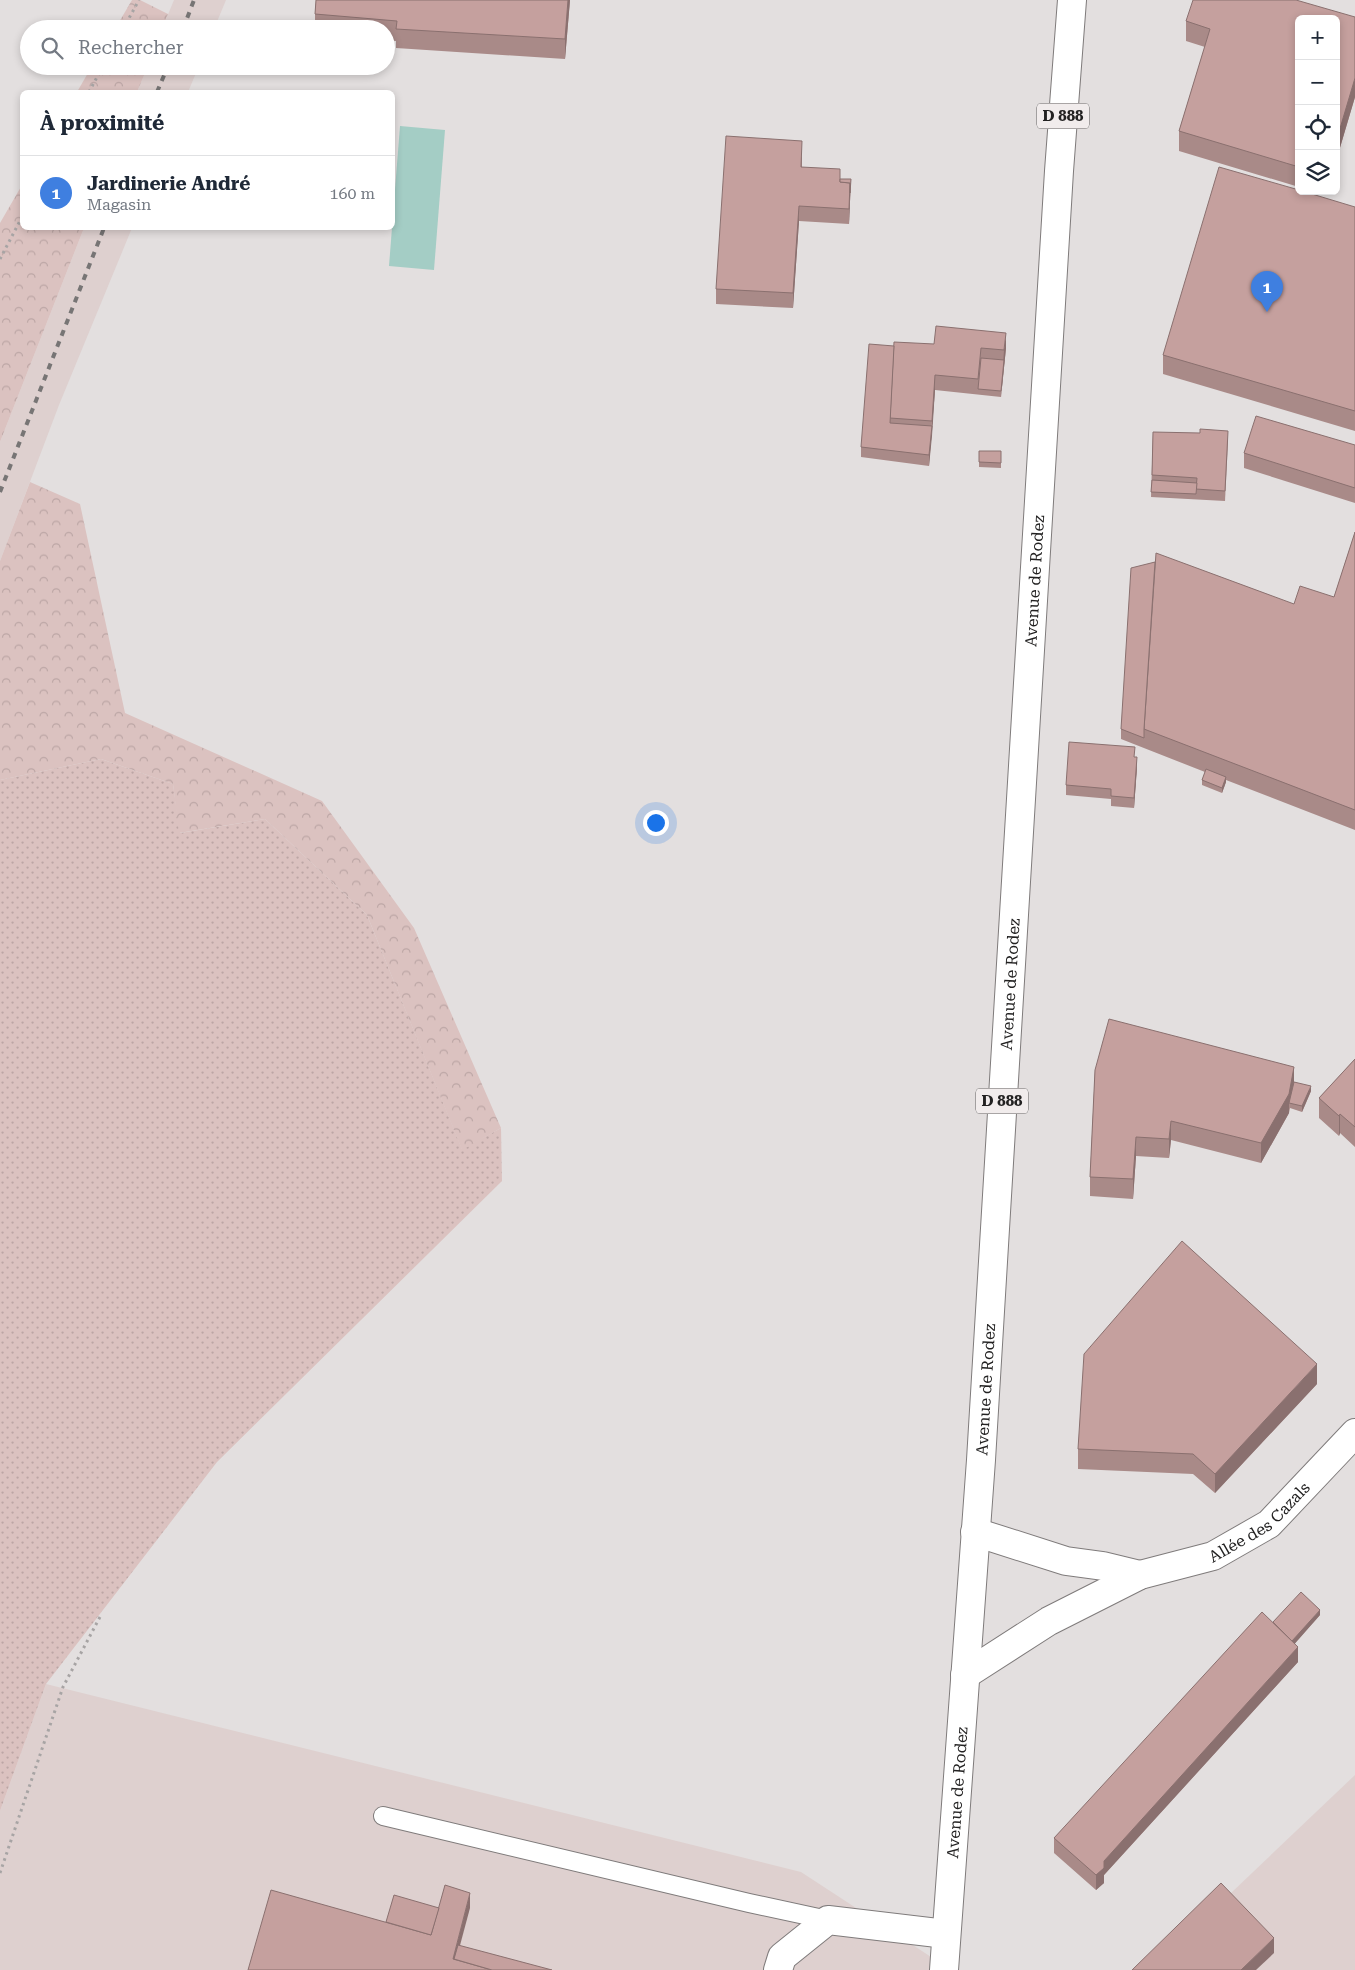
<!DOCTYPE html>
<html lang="fr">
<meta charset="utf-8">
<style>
body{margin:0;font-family:"Roboto Serif",serif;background:#f6f6f7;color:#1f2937}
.controls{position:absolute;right:15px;top:15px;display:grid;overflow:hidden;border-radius:8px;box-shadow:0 2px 8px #0003}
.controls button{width:45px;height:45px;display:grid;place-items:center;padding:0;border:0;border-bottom:1px solid #e0e1e3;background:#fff;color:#1f2937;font:25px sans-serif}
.you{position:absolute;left:655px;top:822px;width:18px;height:18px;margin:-12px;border:4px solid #fff;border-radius:50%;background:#1a73e8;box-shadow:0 0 0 8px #1a73e833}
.badge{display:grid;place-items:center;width:32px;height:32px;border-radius:50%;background:#32786e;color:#fff;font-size:16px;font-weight:700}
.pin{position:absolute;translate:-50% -41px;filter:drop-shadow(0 1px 2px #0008)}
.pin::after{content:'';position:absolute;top:26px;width:18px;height:15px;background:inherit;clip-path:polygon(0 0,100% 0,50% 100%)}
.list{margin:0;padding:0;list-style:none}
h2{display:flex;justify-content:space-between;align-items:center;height:65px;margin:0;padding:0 20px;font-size:21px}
h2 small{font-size:16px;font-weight:400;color:#747a83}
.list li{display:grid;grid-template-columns:32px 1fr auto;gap:15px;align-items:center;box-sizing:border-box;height:75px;padding:0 20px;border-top:1px solid #e0e1e3}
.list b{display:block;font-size:19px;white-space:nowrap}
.list p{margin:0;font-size:16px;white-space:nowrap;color:#747a83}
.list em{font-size:16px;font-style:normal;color:#747a83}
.icon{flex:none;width:28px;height:28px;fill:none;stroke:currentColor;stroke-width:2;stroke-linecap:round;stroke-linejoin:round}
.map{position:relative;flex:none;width:1355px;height:1970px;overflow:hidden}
.search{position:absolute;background:#fff;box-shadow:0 2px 8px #0003;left:20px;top:20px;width:375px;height:55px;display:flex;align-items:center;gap:12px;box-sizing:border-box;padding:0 18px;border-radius:28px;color:#747a83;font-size:19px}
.panel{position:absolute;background:#fff;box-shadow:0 2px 8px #0003;left:20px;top:90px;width:375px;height:140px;border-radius:8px}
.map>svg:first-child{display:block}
.built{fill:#ded0cf}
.grass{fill:url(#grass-dots)}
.forest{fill:url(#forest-crowns)}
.water{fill:#a4cdc5}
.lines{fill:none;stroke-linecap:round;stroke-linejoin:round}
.service-casing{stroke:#7f7b7b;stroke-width:20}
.minor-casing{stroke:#7f7b7b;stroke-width:30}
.primary-casing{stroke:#7f7b7b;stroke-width:30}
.path{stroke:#a7a4a4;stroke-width:3;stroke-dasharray:2.5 4;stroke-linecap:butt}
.service{stroke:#fff;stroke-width:18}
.minor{stroke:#fff;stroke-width:28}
.primary{stroke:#fff;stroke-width:28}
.rail{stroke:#777575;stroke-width:4;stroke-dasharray:6 6;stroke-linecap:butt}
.wall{fill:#a98a88}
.shaded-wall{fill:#8a706f}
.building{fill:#c5a09e;stroke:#8a706f}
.labels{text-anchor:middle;stroke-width:4.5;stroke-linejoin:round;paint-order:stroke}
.shield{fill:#f1ecec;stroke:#605e5e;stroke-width:1}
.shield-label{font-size:15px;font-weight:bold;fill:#222121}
.street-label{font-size:16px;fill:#222121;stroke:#f1ecec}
</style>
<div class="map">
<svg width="1355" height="1970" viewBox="0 0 1355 1970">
<defs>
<pattern id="grass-dots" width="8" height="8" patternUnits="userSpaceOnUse" patternTransform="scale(1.25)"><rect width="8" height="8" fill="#dbc2c0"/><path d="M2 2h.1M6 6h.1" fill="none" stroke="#bca6a5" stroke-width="1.8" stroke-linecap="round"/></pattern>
<pattern id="forest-crowns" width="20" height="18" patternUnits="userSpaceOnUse" patternTransform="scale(1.25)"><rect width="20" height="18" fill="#dbc2c0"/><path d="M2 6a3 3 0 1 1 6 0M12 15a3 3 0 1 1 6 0" fill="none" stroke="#bca6a5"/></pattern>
</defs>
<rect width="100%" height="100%" fill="#e3dfdf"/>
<g class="built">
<path d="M174,0H226L214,29H162Z"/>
<path d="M148,66H199L188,92H137Z"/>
<path d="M84,228H132L59,405L0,561V442Z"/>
<path d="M46,1684L801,1872L951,1970H0V1811Z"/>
<path d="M1355,1775V1970H1150Z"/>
</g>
<path class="grass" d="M101,759L173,784L180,833L265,819L367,915L462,1149L501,1128L502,1181L217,1462L46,1684L0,1811V780Z"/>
<g class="forest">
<path d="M132,0H140L168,14L162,29H115Z"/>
<path d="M92,66H148L137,92H77Z"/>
<path d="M22,185V228H84L0,442V223Z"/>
<path d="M30,482L80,504L125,713L322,801L414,928L501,1128L462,1150L367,915L265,819L179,833L173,784L101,759L0,780V561Z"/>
</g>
<path class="water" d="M400,126L445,130L434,270L389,266Z"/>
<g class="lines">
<g class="service-casing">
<path id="service" d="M383,1816L749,1903L828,1920"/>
</g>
<g class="minor-casing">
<g id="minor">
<path d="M975,1532L1066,1561L1103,1566L1140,1575"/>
<path id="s1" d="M965,1675L1049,1621L1140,1575L1213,1556L1269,1524L1355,1433"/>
<path d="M778,1970L782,1957L828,1920L946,1934"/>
</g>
</g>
<g class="primary-casing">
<g id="primary">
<path id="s2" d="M944,1970L981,1460L1059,171L1072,0"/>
</g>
</g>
<g class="path">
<path d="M123,29L139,0"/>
<path d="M89,92L103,66"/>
<path d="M0,259L22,217"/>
<path d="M0,1873L63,1687L101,1615"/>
</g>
<use href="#service" class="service"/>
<use href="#minor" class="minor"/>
<use href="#primary" class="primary"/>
<g class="rail">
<path d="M183,29L194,0"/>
<path d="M157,92L168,66"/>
<path d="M0,492L104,228"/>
</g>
</g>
<g class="wall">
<path d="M316,0H570L565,59L396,48V41L386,40V29H315V14Z"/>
<path d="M1355,17V97L1336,161V19H1299V187L1179,151V131L1205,47L1186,41V21Z"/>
<path d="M802,156V167L840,179H851L849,224L799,221L793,308L716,304V289Z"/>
<path d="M1313,191H1328L1326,195Z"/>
<path d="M1355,207V431L1163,374V355Z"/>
<path d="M894,346L1006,348L1001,397L935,390L929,466L861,457V447Z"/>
<path d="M1153,432L1228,441L1225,501L1151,497Z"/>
<path d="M1355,445V503L1244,468V453Z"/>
<path d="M979,451H1001V468L979,467Z"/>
<path d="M1355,532V830L1226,780V782L1222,793L1202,785V780L1205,772L1121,739V729L1294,604L1334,597Z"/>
<path d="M1135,757L1137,767L1134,808L1111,806V799L1066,795V785Z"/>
<path d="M1355,1059V1147L1340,1133L1339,1136L1319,1118V1098Z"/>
<path d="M1095,1070L1294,1082L1311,1091L1302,1112L1290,1108L1289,1113L1261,1163L1171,1140L1169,1158L1136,1156L1133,1199L1090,1196V1177Z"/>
<path d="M1317,1384L1215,1493L1193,1474L1078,1469V1449Z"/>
<path d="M1320,1615L1295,1643L1298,1662L1104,1875V1883L1096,1890L1054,1853V1838L1273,1622Z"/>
</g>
<g class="shaded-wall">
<path d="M568,0H570L565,59V39Z"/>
<path d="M1355,78V97L1336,161V142Z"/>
<path d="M851,179L849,224V209Z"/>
<path d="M799,206V221L793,308V293Z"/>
<path d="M1006,333V348L1001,397L1004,350Z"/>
<path d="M935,375V390L932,436V421Z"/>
<path d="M932,426V436L929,466V455Z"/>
<path d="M1137,757V767L1134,808V798Z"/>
<path d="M1226,777V782L1222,793V788Z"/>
<path d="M1294,1067V1087L1289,1103V1113L1261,1163V1143Z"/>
<path d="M1311,1086V1091L1302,1112V1106Z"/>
<path d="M1340,1114V1133L1339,1136V1116Z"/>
<path d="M1171,1121V1140L1169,1158V1139Z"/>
<path d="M1136,1137V1156L1133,1199V1179Z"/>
<path d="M1317,1364V1384L1215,1493V1474Z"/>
<path d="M1320,1610V1615L1291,1648V1642Z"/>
<path d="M1298,1647V1662L1104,1875V1883L1096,1890V1875L1104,1861Z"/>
<path d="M470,1893V1908L455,1964L453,1959Z"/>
<path d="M1274,1938V1953L1256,1970H1241Z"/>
</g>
<g class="building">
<path d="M316,0H568L565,39L396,29L397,21L315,14Z"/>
<path d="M1193,0H1296L1355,17V78L1336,142V19H1299V167L1179,131L1210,29L1186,21Z"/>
<path d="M726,136L802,141L801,167L840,169V182L850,183L849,209L799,206L793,293L716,289Z"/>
<path d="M1219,167L1299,190V191H1302L1355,207V411L1163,355Z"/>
<path d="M840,179H851L850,193V183L840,182Z"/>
<path d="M936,326L1006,333L1004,350L981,348L978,379L935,375L932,421L890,418L894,342L934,344Z"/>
<path d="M869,344L894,346L890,423L932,426L929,455L861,447Z"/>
<path d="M981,358L1004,360L1001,391L978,389Z"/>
<path d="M1256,416L1355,445V488L1244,453Z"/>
<path d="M1200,429L1228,431L1225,491L1196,489L1197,478L1152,475L1153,432L1200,433Z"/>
<path d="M979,451H1001V463L979,462Z"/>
<path d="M1152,480L1197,483L1196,494L1151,492Z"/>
<path d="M1355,532V810L1144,729L1156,553L1294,604L1300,586L1334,597Z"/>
<path d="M1155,562L1144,729V738L1121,729L1131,568Z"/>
<path d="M1069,742L1135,747L1134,757H1137L1134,798L1111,796V789L1066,785Z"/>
<path d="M1206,769L1226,777L1222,788L1202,780Z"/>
<path d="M1109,1019L1294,1067L1289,1094L1261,1143L1171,1121L1169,1139L1136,1137L1133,1179L1090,1177L1095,1070Z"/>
<path d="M1355,1059V1127L1340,1114L1339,1116L1319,1098Z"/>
<path d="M1294,1082L1311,1086L1302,1106L1289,1103Z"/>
<path d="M1182,1241L1317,1364L1215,1474L1193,1454L1078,1449L1084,1354Z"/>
<path d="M1301,1592L1320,1610L1292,1641L1273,1622Z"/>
<path d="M1262,1612L1298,1647L1104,1861V1868L1096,1875L1054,1838Z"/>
<path d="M1221,1883L1274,1938L1241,1970H1132Z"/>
<path d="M445,1885L470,1893L453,1959L492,1970H248L271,1890L431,1935Z"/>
<path d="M394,1895L439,1908L431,1935L386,1922Z"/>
<path d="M458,1945L552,1970H492L454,1959Z"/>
</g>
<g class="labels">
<g class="shield">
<rect x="1037" y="103.5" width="52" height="25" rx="4"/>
<rect x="976" y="1088.5" width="52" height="25" rx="4"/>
</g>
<g class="shield-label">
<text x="1063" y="121">D 888</text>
<text x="1002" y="1106">D 888</text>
</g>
<g class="street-label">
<text dy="6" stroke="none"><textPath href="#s2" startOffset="1392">Avenue de Rodez</textPath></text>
<text dy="6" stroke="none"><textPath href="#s2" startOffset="988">Avenue de Rodez</textPath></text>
<text dy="6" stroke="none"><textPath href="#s2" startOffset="582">Avenue de Rodez</textPath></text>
<text dy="6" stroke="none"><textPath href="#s1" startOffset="335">Allée des Cazals</textPath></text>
<text dy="6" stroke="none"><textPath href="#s2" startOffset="178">Avenue de Rodez</textPath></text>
</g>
</g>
</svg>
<div class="controls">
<button>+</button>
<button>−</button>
<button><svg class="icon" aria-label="locate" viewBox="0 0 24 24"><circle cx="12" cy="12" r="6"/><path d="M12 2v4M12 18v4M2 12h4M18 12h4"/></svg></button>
<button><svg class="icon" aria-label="layers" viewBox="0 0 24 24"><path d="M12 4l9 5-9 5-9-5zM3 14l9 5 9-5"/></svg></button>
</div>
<div class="you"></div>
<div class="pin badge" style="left:1267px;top:312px;background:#3f7fe0">1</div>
<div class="search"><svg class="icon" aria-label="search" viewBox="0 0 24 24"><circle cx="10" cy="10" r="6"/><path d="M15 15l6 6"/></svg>Rechercher</div>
<section class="panel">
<h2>À proximité<small></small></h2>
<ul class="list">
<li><span class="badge" style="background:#3f7fe0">1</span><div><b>Jardinerie André</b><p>Magasin</p></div><em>160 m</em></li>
</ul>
</section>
</div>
